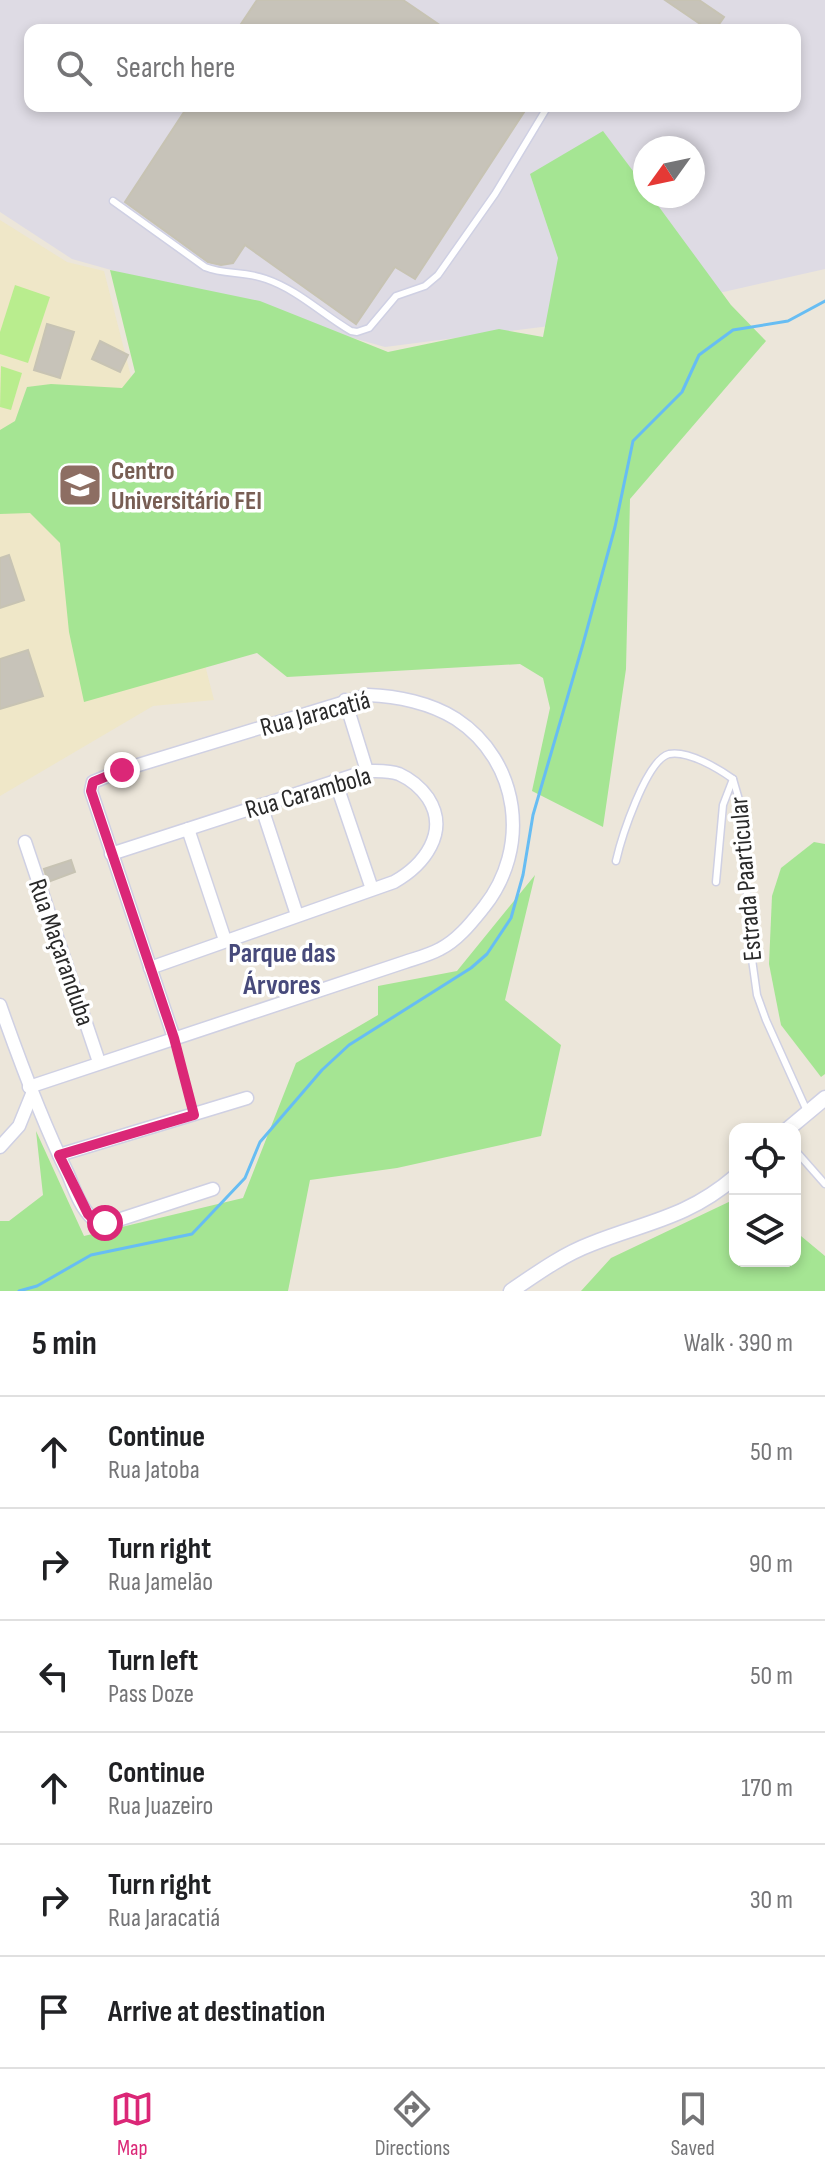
<!DOCTYPE html>
<meta charset="utf-8">
<style>
body{margin:0;font-family:"Sofia Sans Condensed",sans-serif;background:#f2f2f2;color:#202124}
.controls{position:absolute;right:24px;bottom:24px;display:grid;overflow:hidden;border-radius:16px;box-shadow:0 4px 12px #0003}
.controls button{width:72px;height:72px;display:grid;place-items:center;padding:0;border:0;border-bottom:2px solid #e0e0e0;background:#fff;color:#202124;font:40px sans-serif}
.compass{position:absolute;left:633px;top:136px;width:72px;height:72px;border-radius:50%;background:#fff;box-shadow:0 4px 12px #0003;rotate:237deg}
.stop{position:absolute;width:24px;height:24px;margin:-18px;border:6px solid #db2777;border-radius:50%;background:#fff}
.stop.end{background:#db2777;border-color:#fff;box-shadow:0 2px 8px #0008}
.list{margin:0;padding:0;list-style:none}
h2{display:flex;justify-content:space-between;align-items:center;height:104px;margin:0;padding:0 32px;font-size:34px}
h2 small{font-size:26px;font-weight:400;color:#757577}
.list li{display:grid;grid-template-columns:52px 1fr auto;gap:24px;align-items:center;box-sizing:border-box;height:112px;padding:0 32px;border-top:2px solid #e0e0e0}
.list b{display:block;font-size:30px;white-space:nowrap}
.list p{margin:0;font-size:26px;white-space:nowrap;color:#757577}
.list em{font-size:26px;font-style:normal;color:#757577}
.icon{flex:none;width:44px;height:44px;fill:none;stroke:currentColor;stroke-width:2;stroke-linecap:round;stroke-linejoin:round}
.map{position:relative;flex:none;width:825px;height:1291px;overflow:hidden}
.search{position:absolute;background:#fff;box-shadow:0 4px 12px #0003;left:24px;right:24px;top:24px;height:88px;display:flex;align-items:center;gap:20px;box-sizing:border-box;padding:0 28px;border-radius:16px;color:#757577;font-size:30px}
.sheet{height:776px;background:#fff}
nav{display:flex;justify-content:space-around;align-items:center;box-sizing:border-box;height:112px;border-top:2px solid #e0e0e0;background:#fff;font-size:22px;color:#757577}
nav a{display:grid;justify-items:center;gap:4px}
nav .on{color:#db2777}
.map>svg:first-child{display:block}
.industrial{fill:#dedbe4;fill-rule:evenodd}
.education{fill:#efe7c8}
.green{fill:#a5e593}
.pitch{fill:#b9ed8e}
.lines{fill:none;stroke-linecap:round;stroke-linejoin:round}
.stream{stroke:#67bdf3;stroke-width:3}
.building{fill:#c7c3b9;stroke:#c7c3b3;stroke-width:2}
.service-casing{stroke:#cfd0e3;stroke-width:9}
.minor-casing{stroke:#cfd0e3;stroke-width:15}
.tertiary-casing{stroke:#cfd0e3;stroke-width:17}
.path{stroke:#c7c7c7;stroke-width:2;stroke-dasharray:6 4;stroke-linecap:butt}
.service{stroke:#fff;stroke-width:6}
.minor{stroke:#fff;stroke-width:12}
.tertiary{stroke:#fff;stroke-width:14}
.route{stroke:#db2777;stroke-width:10}
.labels{text-anchor:middle;stroke-width:7;stroke-linejoin:round;paint-order:stroke}
.education-label{font-size:26px;font-weight:bold;fill:#785e54;stroke:#fff;text-anchor:start}
.street-label{font-size:26px;fill:#292929;stroke:#fff}
.neighbourhood-label{font-size:28px;font-weight:bold;fill:#474a7b;stroke:#fff}
</style>
<div class="map">
<svg width="825" height="1291" viewBox="0 0 825 1291">
<rect width="100%" height="100%" fill="#ece6da"/>
<path class="industrial" d="M0,0H825V269L605,319L385,347L72,259L0,212ZM30,30H795V106H30ZM645,148H693V196H645Z"/>
<path class="education" d="M0,220L67,262L104,271L214,700L153,706L0,796Z"/>
<g class="green">
<path d="M603,131L645,187V196H651L731,305L766,341L630,499L626,669L603,827L532,791L550,708L543,678L520,664L287,677L257,653L84,702L69,632L60,543L30,513L0,514V430L15,421L27,387L51,384L122,388L135,372L110,270L260,301L388,352L499,329L543,337L558,258L530,174Z"/>
<path d="M814,842L825,844V1074L821,1077L781,1025L769,964L772,896L781,868Z"/>
<path d="M535,875L505,1000L561,1045L541,1136L397,1168L310,1180L288,1291H0V1221H9L43,1195L36,1131L84,1236L243,1198L296,1063L378,1015V986L457,971Z"/>
<path d="M735,1199V1261H795V1231L825,1256V1291H581L611,1258Z"/>
</g>
<g class="pitch">
<path d="M15,285L50,297L28,363L0,354V332Z"/>
<path d="M1,366L22,373L11,410L0,407Z"/>
</g>
<g class="lines">
<path class="stream" d="M19,1291L37,1286L91,1255L192,1234L245,1178L260,1142L322,1070L349,1045L471,968L487,954L511,918L523,875L533,815L583,644L615,527L633,441L682,392L699,355L733,330L788,321L825,301"/>
</g>
<g class="building">
<path d="M257,0H403L447,30H237Z"/>
<path d="M665,0H699L724,17L715,30H709Z"/>
<path d="M188,106H528L415,279L395,267L356,324L245,245L233,263L221,265L208,262L125,202Z"/>
<path d="M47,324L74,332L60,378L34,370Z"/>
<path d="M100,341L128,355L120,372L92,359Z"/>
<path d="M9,555L24,600L0,608V558Z"/>
<path d="M28,650L43,696L0,709V659Z"/>
<path d="M71,860L75,872L48,882L44,869Z"/>
</g>
<g class="lines">
<g class="service-casing">
<g id="service">
<path d="M113,201L205,267C225,275 245,271 266,279C298,290 322,314 351,331L357,332L369,328L396,296L425,286L438,275L495,194L548,106"/>
<path d="M616,861C621,839 646,760 669,754C688,750 719,769 733,779L742,810L750,945L757,995L766,1020L807,1111"/>
<path d="M716,882L723,805L733,779"/>
<path d="M795,1150L825,1184"/>
</g>
</g>
<g class="minor-casing">
<g id="minor">
<path d="M345,700L367,771"/>
<path d="M335,780L372,889"/>
<path d="M261,805L297,915"/>
<path d="M188,829L225,940"/>
<path d="M25,842L99,1062"/>
<path d="M111,854L367,771C377,771 389,770 399,774C410,779 421,788 428,798C450,832 424,865 394,882L150,968"/>
<path d="M0,1005C20,1062 41,1119 68,1174C74,1188 80,1207 92,1218C99,1224 106,1223 115,1221L213,1189"/>
<path d="M29,1087L405,962C417,958 429,955 440,949C458,940 471,923 484,907C531,848 520,761 456,719C431,703 397,696 368,695L122,770L93,782L91,791L174,1038"/>
<path d="M0,1147L19,1126L32,1094"/>
<path d="M59,1155L247,1098"/>
</g>
</g>
<g class="tertiary-casing">
<g id="tertiary">
<path d="M788,1129L825,1098"/>
<path d="M511,1291C536,1274 562,1255 591,1244C646,1222 687,1218 735,1177"/>
</g>
</g>
<path class="path" d="M177,1050L191,1102"/>
<use href="#service" class="service"/>
<use href="#minor" class="minor"/>
<use href="#tertiary" class="tertiary"/>
</g>
<g class="lines">
<path class="route" d="M105,1223L94,1220L88,1214L59,1155L194,1115L174,1038L91,791L93,782L122,770"/>
</g>
<defs>
<g id="university-square" transform="scale(2.3)"><rect x="-9" y="-9" width="18" height="18" rx="4" fill="#8d6e63" stroke="#fff"/><path d="M0-5L7-2L0 1L-7-2ZM-4 1L0 2.5L4 1V4Q0 6-4 4Z" fill="#fff"/></g>
</defs>
<g fill-rule="evenodd">
<use href="#university-square" x="80" y="485"/>
</g>
<g class="labels">
<g class="education-label">
<text x="111" y="479">Centro<tspan x="111" dy="30">Universitário FEI</tspan></text>
</g>
<g class="street-label">
<text transform="translate(315 713) rotate(-15)" y="9">Rua Jaracatiá</text>
<text transform="translate(308 792) rotate(-16)" y="9">Rua Carambola</text>
<text transform="translate(745 879) rotate(-95)" y="9">Estrada Paarticular</text>
<text transform="translate(62 952) rotate(71)" y="9">Rua Maçaranduba</text>
</g>
<g class="neighbourhood-label">
<text x="282" y="962">Parque das<tspan x="282" dy="32">Árvores</tspan></text>
</g>
</g>
</svg>
<div class="controls">
<button><svg class="icon" aria-label="locate" viewBox="0 0 24 24"><circle cx="12" cy="12" r="6"/><path d="M12 2v4M12 18v4M2 12h4M18 12h4"/></svg></button>
<button><svg class="icon" aria-label="layers" viewBox="0 0 24 24"><path d="M12 4l9 5-9 5-9-5zM3 14l9 5 9-5"/></svg></button>
</div>
<svg class="compass" viewBox="-18 -18 36 36"><path d="M0-13l5 13h-10z" fill="#e53935"/><path d="M0 13l5-13h-10z" fill="#757577"/></svg>
<div class="stop" style="left:105px;top:1223px"></div>
<div class="stop end" style="left:122px;top:770px"></div>
<div class="search"><svg class="icon" aria-label="search" viewBox="0 0 24 24"><circle cx="10" cy="10" r="6"/><path d="M15 15l6 6"/></svg>Search here</div>
</div>
<section class="sheet">
<h2>5 min<small>Walk · 390 m</small></h2>
<ul class="list">
<li><svg class="icon" aria-label="ahead" viewBox="0 0 24 24"><path d="M12 20V5M6 11l6-6 6 6"/></svg><div><b>Continue</b><p>Rua Jatoba</p></div><em>50 m</em></li>
<li><svg class="icon" aria-label="right" viewBox="0 0 24 24"><path d="M7 20v-9h11M14 6l5 5-5 5"/></svg><div><b>Turn right</b><p>Rua Jamelão</p></div><em>90 m</em></li>
<li><svg class="icon" aria-label="left" viewBox="0 0 24 24"><path d="M17 20v-9H6M10 6l-5 5 5 5"/></svg><div><b>Turn left</b><p>Pass Doze</p></div><em>50 m</em></li>
<li><svg class="icon" aria-label="ahead" viewBox="0 0 24 24"><path d="M12 20V5M6 11l6-6 6 6"/></svg><div><b>Continue</b><p>Rua Juazeiro</p></div><em>170 m</em></li>
<li><svg class="icon" aria-label="right" viewBox="0 0 24 24"><path d="M7 20v-9h11M14 6l5 5-5 5"/></svg><div><b>Turn right</b><p>Rua Jaracatiá</p></div><em>30 m</em></li>
<li><svg class="icon" aria-label="arrive" viewBox="0 0 24 24"><path d="M6 21V4h12l-3 4 3 4H6"/></svg><div><b>Arrive at destination</b></div></li>
</ul>
</section>
<nav>
<a class="on"><svg class="icon" aria-label="map" viewBox="0 0 24 24"><path d="M3 6l6-2 6 2 6-2v14l-6 2-6-2-6 2zM9 4v14M15 6v14"/></svg>Map</a>
<a><svg class="icon" aria-label="directions" viewBox="0 0 24 24"><path d="M12 3l9 9-9 9-9-9zM9 14v-3h6M13 9l2 2-2 2"/></svg>Directions</a>
<a><svg class="icon" aria-label="saved" viewBox="0 0 24 24"><path d="M7 4h10v16l-5-4-5 4z"/></svg>Saved</a>
</nav>
